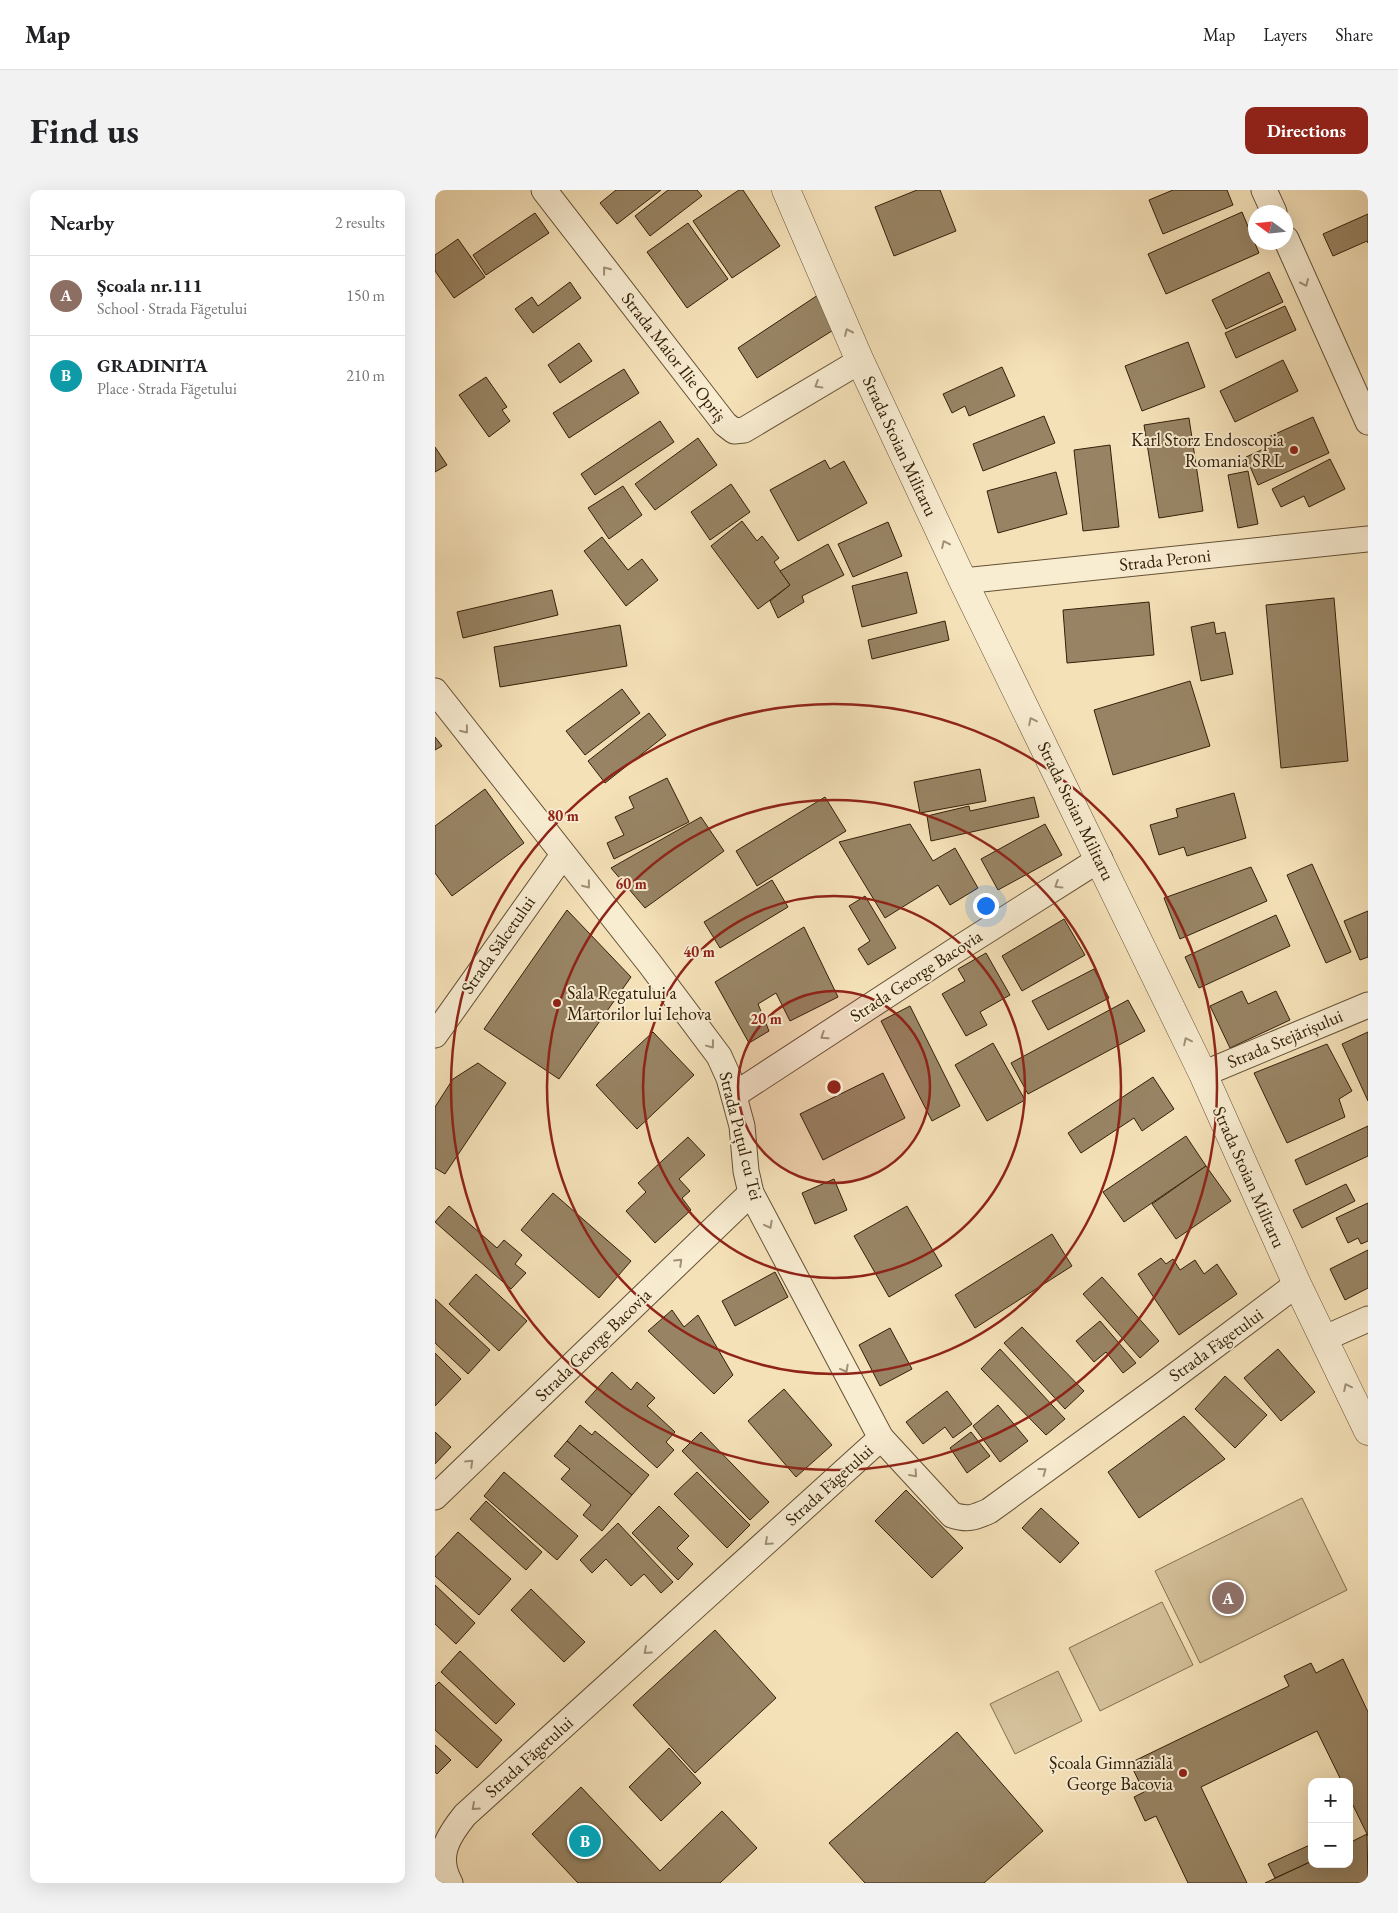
<!DOCTYPE html>
<meta charset="utf-8">
<style>
body{margin:0;font-family:"EB Garamond",serif;background:#f2f2f2;color:#202124}
.controls{position:absolute;right:15px;bottom:15px;display:grid;overflow:hidden;border-radius:10px;box-shadow:0 5px 20px #0002}
.controls button{width:45px;height:45px;display:grid;place-items:center;padding:0;border:0;border-bottom:1px solid #e0e0e0;background:#fff;color:#202124;font:25px sans-serif}
.compass{position:absolute;left:813px;top:15px;width:45px;height:45px;border-radius:50%;background:#fff;box-shadow:0 5px 20px #0002;rotate:285deg}
.you{position:absolute;left:550px;top:715px;width:18px;height:18px;margin:-12px;border:4px solid #fff;border-radius:50%;background:#1a73e8;box-shadow:0 0 0 8px #1a73e833}
.badge{display:grid;place-items:center;width:32px;height:32px;border-radius:50%;background:#8f2418;color:#fff;font-size:16px;font-weight:700}
.pin{position:absolute;translate:-50% -50%;border:2px solid #fff;box-shadow:0 1px 5px #0006}
.list{margin:0;padding:0;list-style:none}
h2{display:flex;justify-content:space-between;align-items:center;height:65px;margin:0;padding:0 20px;font-size:21px}
h2 small{font-size:16px;font-weight:400;color:#757577}
.list li{display:grid;grid-template-columns:32px 1fr auto;gap:15px;align-items:center;box-sizing:border-box;height:80px;padding:0 20px;border-top:1px solid #e0e0e0}
.list b{display:block;font-size:19px;white-space:nowrap}
.list p{margin:0;font-size:16px;white-space:nowrap;color:#757577}
.list em{font-size:16px;font-style:normal;color:#757577}
.map{position:relative;flex:none;width:933px;height:1693px;overflow:hidden;border-radius:10px}
header{display:flex;align-items:center;gap:30px;box-sizing:border-box;height:70px;padding:0 25px;background:#fff;border-bottom:1px solid #e0e0e0}
header strong{font-size:24px}
nav{display:flex;gap:28px;margin-inline-start:auto;font-size:18px}
.intro{display:flex;align-items:center;justify-content:space-between;box-sizing:border-box;height:120px;padding:0 30px}
h1{margin:0;font-size:35px}
.button{padding:12px 22px;border-radius:10px;background:#8f2418;color:#fff;font-size:18px;font-weight:700}
main{display:flex;gap:30px;padding:0 30px}
aside{flex:1;background:#fff;border-radius:10px;box-shadow:0 5px 20px #0002}
.map>svg:first-child{display:block}
.green{fill:#d4c09a;stroke:#847051}
.building{fill:#988464;stroke:#332008}
.lines{fill:none;stroke-linecap:round;stroke-linejoin:round}
.minor-casing{stroke:#645034;stroke-width:27}
.tertiary-casing{stroke:#645034;stroke-width:29}
.minor{stroke:#f8ecd1;stroke-width:25}
.tertiary{stroke:#f8ecd1;stroke-width:28}
.oneway{stroke:#9f9077}
.ring{fill:none;stroke:#8f2418;stroke-width:2.5}
.poi-dot{fill:#8f2418;stroke:#f8ecd1;stroke-width:2}
.labels{text-anchor:middle;stroke-width:4;stroke-linejoin:round;paint-order:stroke}
.street-label{font-size:18px;fill:#332008;stroke:#f8ecd1}
.poi-label{font-size:18px;fill:#332008;stroke:#f8ecd1;text-anchor:end}
.centre{fill:#8f2418;stroke:#f8ecd1;stroke-width:2.5}
.ring-label{font-size:15px;text-anchor:middle;font-weight:bold;fill:#8f2418;stroke:#f8ecd1;stroke-width:4;stroke-linejoin:round;paint-order:stroke}
</style>
<header>
<strong>Map</strong>
<nav><a>Map</a><a>Layers</a><a>Share</a></nav>
</header>
<div class="intro"><h1>Find us</h1><a class="button">Directions</a></div>
<main>
<aside>
<h2>Nearby<small>2 results</small></h2>
<ul class="list">
<li><span class="badge" style="background:#8d6e63">A</span><div><b>Școala nr.111</b><p>School · Strada Făgetului</p></div><em>150 m</em></li>
<li><span class="badge" style="background:#0f9aa8">B</span><div><b>GRADINITA</b><p>Place · Strada Făgetului</p></div><em>210 m</em></li>
</ul>
</aside>
<div class="map">
<svg width="933" height="1693" viewBox="0 0 933 1693">
<rect width="100%" height="100%" fill="#f5e1b8"/>
<filter id="stains"><feTurbulence type="fractalNoise" baseFrequency=".004" numOctaves="4"/><feColorMatrix values="0 0 0 0 .2 0 0 0 0 .09 0 0 0 0 .02 0 0 0 .5 -.17"/></filter>
<radialGradient id="worn" r=".72"><stop offset=".6" stop-color="#630" stop-opacity="0"/><stop offset="1" stop-color="#630" stop-opacity=".3"/></radialGradient>
<g class="green">
<path d="M867,1308L912,1400L765,1473L720,1381Z"/>
<path d="M727,1412L758,1475L665,1521L634,1458Z"/>
<path d="M623,1481L647,1531L580,1564L555,1514Z"/>
</g>
<g class="building">
<path d="M181,0H226L182,34L165,13Z"/>
<path d="M233,0H262L267,6L215,46L200,26Z"/>
<path d="M304,0H308L345,56L297,88L258,31Z"/>
<path d="M482,0H505L521,41L459,66L440,17Z"/>
<path d="M738,0H792L798,15L728,44L714,10Z"/>
<path d="M807,22L824,63L731,104L713,64Z"/>
<path d="M100,23L114,43L51,85L38,65Z"/>
<path d="M933,24V53L932,51L898,66L888,44Z"/>
<path d="M253,33L293,89L252,118L212,62Z"/>
<path d="M23,49L50,87L19,108L0,81V65Z"/>
<path d="M834,82L848,112L791,139L777,110Z"/>
<path d="M135,92L146,108L98,143L80,119L97,107L103,116Z"/>
<path d="M386,103L400,139L322,188L303,158Z"/>
<path d="M850,116L861,140L801,168L790,143Z"/>
<path d="M753,152L770,197L707,221L690,176Z"/>
<path d="M144,153L157,171L125,193L113,175Z"/>
<path d="M848,170L863,201L800,232L785,201Z"/>
<path d="M567,177L580,206L534,226L530,216L517,223L508,204Z"/>
<path d="M189,179L204,203L134,248L118,223Z"/>
<path d="M51,187L72,217L67,220L75,231L54,247L24,205Z"/>
<path d="M609,226L620,253L548,281L538,254Z"/>
<path d="M878,227L894,263L823,295L811,267L833,257L829,249Z"/>
<path d="M754,228L768,321L724,328L709,235Z"/>
<path d="M225,231L239,252L160,305L146,284Z"/>
<path d="M263,248L282,275L220,320L200,294Z"/>
<path d="M675,255L684,337L648,341L639,260Z"/>
<path d="M0,257L12,275L0,282Z"/>
<path d="M895,269L910,299L874,317L869,306L846,317L837,299Z"/>
<path d="M390,270L395,279L409,271L432,313L363,351L335,300Z"/>
<path d="M813,281L823,334L803,338L793,285Z"/>
<path d="M621,282L632,324L563,343L552,301Z"/>
<path d="M296,294L315,322L275,350L256,322Z"/>
<path d="M188,296L207,325L174,349L153,318Z"/>
<path d="M307,331L322,351L327,346L344,368L339,372L355,395L323,419L276,356Z"/>
<path d="M453,332L467,366L418,387L403,354Z"/>
<path d="M167,347L193,380L207,369L223,390L191,416L149,361Z"/>
<path d="M393,354L409,385L367,406L369,412L343,428L335,411L355,395L345,381Z"/>
<path d="M472,382L482,423L427,437L417,396Z"/>
<path d="M117,400L123,425L28,448L22,422Z"/>
<path d="M899,408L913,571L846,578L831,415Z"/>
<path d="M714,412L719,465L632,473L628,420Z"/>
<path d="M510,431L514,450L437,469L433,450Z"/>
<path d="M779,432L781,444L790,442L798,484L766,491L756,437Z"/>
<path d="M185,435L192,476L65,497L59,457Z"/>
<path d="M755,491L775,556L678,585L659,520Z"/>
<path d="M187,499L205,523L150,565L131,541Z"/>
<path d="M214,523L231,545L170,593L153,571Z"/>
<path d="M0,547L7,556L0,560Z"/>
<path d="M545,579L551,611L485,623L479,592Z"/>
<path d="M232,588L254,632L179,669L172,653L189,645L180,627L199,618L194,607Z"/>
<path d="M50,599L89,653L17,706L0,683V636Z"/>
<path d="M799,603L811,648L752,666L749,657L724,665L715,635L743,627L741,619Z"/>
<path d="M390,607L411,641L322,696L301,661Z"/>
<path d="M599,607L604,627L496,651L492,626L534,616L535,621Z"/>
<path d="M266,627L289,661L210,718L176,678Z"/>
<path d="M475,634L498,671L520,658L543,698L515,715L503,695L450,728L404,652Z"/>
<path d="M610,634L627,665L563,700L546,669Z"/>
<path d="M877,674L916,762L891,773L852,685Z"/>
<path d="M816,677L832,711L745,749L729,708Z"/>
<path d="M337,690L353,717L285,758L269,732Z"/>
<path d="M430,706L461,758L433,775L423,759L435,751L414,716Z"/>
<path d="M132,720L196,787L124,889L49,839Z"/>
<path d="M933,721V767L925,770L909,731Z"/>
<path d="M841,725L855,756L764,798L750,767Z"/>
<path d="M629,729L650,765L587,801L567,766Z"/>
<path d="M369,737L403,807L355,831L341,803L323,814L334,841L314,853L280,792Z"/>
<path d="M551,763L575,805L545,822L552,835L531,846L507,804L530,791L523,779Z"/>
<path d="M659,779L674,808L613,840L597,811Z"/>
<path d="M807,801L813,814L841,801L855,830L795,858L775,816Z"/>
<path d="M693,810L710,841L593,904L576,873Z"/>
<path d="M475,816L525,916L497,931L446,831Z"/>
<path d="M218,842L259,885L202,939L161,895Z"/>
<path d="M933,842V911L907,854Z"/>
<path d="M558,853L590,910L552,931L520,875Z"/>
<path d="M892,854L917,901L904,909L910,927L852,953L819,883Z"/>
<path d="M43,873L71,893L10,984L0,978V917L18,889Z"/>
<path d="M448,883L470,928L388,970L365,924Z"/>
<path d="M718,887L739,919L707,941L699,928L646,963L633,943Z"/>
<path d="M933,936V966L871,995L860,970Z"/>
<path d="M751,946L771,976L689,1032L668,1002Z"/>
<path d="M253,947L270,965L244,989L255,1001L247,1008L256,1020L220,1053L191,1021L211,1002L203,993Z"/>
<path d="M771,976L796,1011L741,1049L717,1014Z"/>
<path d="M399,989L412,1020L380,1034L367,1003Z"/>
<path d="M911,994L920,1011L867,1038L858,1020Z"/>
<path d="M118,1003L196,1071L164,1108L86,1040Z"/>
<path d="M933,1013V1051L926,1054L923,1048L913,1053L901,1028Z"/>
<path d="M14,1016L62,1058L69,1050L87,1065L80,1074L91,1083L76,1099L0,1032Z"/>
<path d="M472,1016L507,1076L454,1107L419,1046Z"/>
<path d="M617,1044L637,1076L540,1138L520,1105Z"/>
<path d="M933,1060V1098L910,1110L895,1079Z"/>
<path d="M726,1068L731,1074L738,1069L745,1080L760,1070L769,1084L782,1074L802,1104L744,1145L703,1084Z"/>
<path d="M340,1082L353,1107L300,1136L287,1111Z"/>
<path d="M41,1084L92,1131L64,1161L14,1114Z"/>
<path d="M667,1087L724,1151L705,1168L648,1104Z"/>
<path d="M0,1109L55,1160L33,1184L0,1153Z"/>
<path d="M237,1120L249,1137L263,1125L298,1185L279,1204L213,1141Z"/>
<path d="M665,1131L701,1173L688,1183L671,1162L659,1172L641,1151Z"/>
<path d="M587,1137L649,1201L630,1219L569,1153Z"/>
<path d="M455,1138L477,1179L445,1196L424,1155Z"/>
<path d="M565,1159L630,1229L611,1245L546,1179Z"/>
<path d="M843,1159L880,1202L846,1231L809,1188Z"/>
<path d="M0,1163L26,1189L0,1216Z"/>
<path d="M177,1182L196,1200L202,1192L220,1208L212,1216L240,1242L231,1252L239,1260L222,1278L150,1212Z"/>
<path d="M790,1186L832,1225L800,1258L760,1219Z"/>
<path d="M349,1199L397,1255L361,1287L313,1231Z"/>
<path d="M512,1201L537,1234L518,1248L510,1237L488,1254L471,1232Z"/>
<path d="M563,1215L593,1251L565,1272L538,1236Z"/>
<path d="M749,1226L790,1269L704,1328L673,1282Z"/>
<path d="M145,1235L157,1245L160,1241L214,1285L197,1305L132,1251Z"/>
<path d="M0,1242L16,1257L0,1274Z"/>
<path d="M266,1242L334,1312L315,1330L247,1261Z"/>
<path d="M536,1242L555,1266L532,1283L515,1258Z"/>
<path d="M132,1251L197,1305L167,1341L148,1325L156,1315L126,1289L135,1279L119,1266Z"/>
<path d="M69,1282L143,1346L122,1370L49,1306Z"/>
<path d="M262,1282L315,1335L292,1358L239,1304Z"/>
<path d="M471,1300L528,1358L497,1388L440,1331Z"/>
<path d="M51,1311L107,1362L91,1380L35,1329Z"/>
<path d="M224,1316L254,1346L242,1358L258,1374L243,1390L197,1343Z"/>
<path d="M606,1318L644,1353L625,1373L587,1338Z"/>
<path d="M183,1333L238,1392L226,1403L209,1384L196,1396L171,1369L157,1383L145,1370Z"/>
<path d="M23,1342L76,1389L44,1425L0,1386V1367Z"/>
<path d="M0,1395L40,1433L21,1454L0,1434Z"/>
<path d="M96,1399L150,1452L129,1472L76,1420Z"/>
<path d="M280,1440L341,1508L260,1583L198,1515Z"/>
<path d="M25,1461L80,1514L61,1534L6,1482Z"/>
<path d="M908,1469L933,1522V1646L914,1607V1592H907L882,1541L766,1597L812,1693H753L721,1626L710,1631L699,1607L709,1602L695,1573L854,1496L849,1486L876,1473L881,1483Z"/>
<path d="M4,1492L67,1550L42,1578L0,1540V1496Z"/>
<path d="M522,1542L608,1641L549,1693H430L394,1653Z"/>
<path d="M0,1555L16,1570L2,1584L0,1582Z"/>
<path d="M234,1558L266,1593L226,1631L194,1597Z"/>
<path d="M146,1597L225,1681L287,1621L322,1658L285,1693H143L97,1644Z"/>
<path d="M932,1644L933,1693H830L877,1671V1674H914V1653Z"/>
<path d="M877,1654V1671L840,1688L833,1674Z"/>
</g>
<g class="lines">
<g class="minor-casing">
<g id="minor">
<path d="M109,0L290,234L299,241L309,240L425,171"/>
<path d="M829,0L839,22"/>
<path d="M851,49L933,232"/>
<path d="M528,391L933,349"/>
<path d="M0,501L215,774L284,866L294,888L307,936L311,981L316,1003L446,1248L517,1325C533,1330 538,1328 554,1321L725,1197L862,1094"/>
<path d="M0,845L128,665"/>
<path d="M768,884L933,815"/>
<path d="M299,905L518,762L665,669"/>
<path d="M888,1149L933,1129"/>
<path d="M0,1307L316,1003"/>
<path d="M15,1693C0,1666 13,1646 30,1625L446,1248"/>
</g>
</g>
<g class="tertiary-casing">
<path id="tertiary" d="M351,0L425,171L528,391L768,884L862,1094L933,1241"/>
</g>
<use href="#minor" class="minor"/>
<use href="#tertiary" class="tertiary"/>
</g>
<defs><path id="oneway-chevron" d="M-2-3.5L2.5 0L-2 3.5" fill="none" stroke-width="1.6" stroke-linecap="round" stroke-linejoin="round" transform="scale(1.25)"/></defs>
<g class="oneway">
<use href="#oneway-chevron" transform="translate(171 80) rotate(-128)"/>
<use href="#oneway-chevron" transform="translate(870 93) rotate(66)"/>
<use href="#oneway-chevron" transform="translate(413 142) rotate(-114)"/>
<use href="#oneway-chevron" transform="translate(383 195) rotate(149)"/>
<use href="#oneway-chevron" transform="translate(510 354) rotate(-115)"/>
<use href="#oneway-chevron" transform="translate(597 531) rotate(-116)"/>
<use href="#oneway-chevron" transform="translate(30 540) rotate(52)"/>
<use href="#oneway-chevron" transform="translate(152 695) rotate(51)"/>
<use href="#oneway-chevron" transform="translate(623 695) rotate(148)"/>
<use href="#oneway-chevron" transform="translate(389 846) rotate(147)"/>
<use href="#oneway-chevron" transform="translate(752 851) rotate(-116)"/>
<use href="#oneway-chevron" transform="translate(276 855) rotate(53)"/>
<use href="#oneway-chevron" transform="translate(334 1035) rotate(62)"/>
<use href="#oneway-chevron" transform="translate(244 1072) rotate(-44)"/>
<use href="#oneway-chevron" transform="translate(410 1179) rotate(62)"/>
<use href="#oneway-chevron" transform="translate(912 1197) rotate(-116)"/>
<use href="#oneway-chevron" transform="translate(35 1273) rotate(-44)"/>
<use href="#oneway-chevron" transform="translate(608 1281) rotate(-36)"/>
<use href="#oneway-chevron" transform="translate(479 1284) rotate(48)"/>
<use href="#oneway-chevron" transform="translate(333 1352) rotate(138)"/>
<use href="#oneway-chevron" transform="translate(212 1461) rotate(138)"/>
<use href="#oneway-chevron" transform="translate(40 1617) rotate(138)"/>
</g>
<circle cx="399" cy="897" r="96" fill="#8f2418" fill-opacity=".12"/>
<g class="ring">
<circle cx="399" cy="897" r="96"/>
<circle cx="399" cy="897" r="191"/>
<circle cx="399" cy="897" r="287"/>
<circle cx="399" cy="897" r="383"/>
</g>
<g class="poi-dot">
<circle cx="859" cy="260" r="5"/>
<circle cx="122" cy="813" r="5"/>
<circle cx="748" cy="1583" r="5"/>
</g>
<g class="labels">
<g class="street-label">
<text transform="translate(239 167) rotate(52)" y="6">Strada Maior Ilie Opriș</text>
<text transform="translate(465 256) rotate(65)" y="6">Strada Stoian Militaru</text>
<text transform="translate(730 370) rotate(-6)" y="6">Strada Peroni</text>
<text transform="translate(641 621) rotate(64)" y="6">Strada Stoian Militaru</text>
<text transform="translate(63 755) rotate(-55)" y="6">Strada Sălcetului</text>
<text transform="translate(481 786) rotate(-33)" y="6">Strada George Bacovia</text>
<text transform="translate(850 849) rotate(-23)" y="6">Strada Stejărișului</text>
<text transform="translate(306 946) rotate(76)" y="6">Strada Puțul cu Tei</text>
<text transform="translate(814 987) rotate(66)" y="6">Strada Stoian Militaru</text>
<text transform="translate(158 1155) rotate(-44)" y="6">Strada George Bacovia</text>
<text transform="translate(781 1155) rotate(-36)" y="6">Strada Făgetului</text>
<text transform="translate(394 1295) rotate(-42)" y="6">Strada Făgetului</text>
<text transform="translate(94 1567) rotate(-42)" y="6">Strada Făgetului</text>
</g>
<g class="poi-label">
<text x="849" y="256">Karl Storz Endoscopia<tspan x="849" dy="21">Romania SRL</tspan></text>
<text x="132" y="809" text-anchor="start">Sala Regatului a<tspan x="132" dy="21">Martorilor lui Iehova</tspan></text>
<text x="738" y="1579">Școala Gimnazială<tspan x="738" dy="21">George Bacovia</tspan></text>
</g>
</g>
<circle cx="399" cy="897" r="8" class="centre"/>
<g class="ring-label">
<text x="128" y="631">80 m</text>
<text x="196" y="699">60 m</text>
<text x="264" y="767">40 m</text>
<text x="331" y="834">20 m</text>
</g>
<rect width="100%" height="100%" filter="url(#stains)"/>
<rect width="100%" height="100%" fill="url(#worn)"/>
</svg>
<div class="controls">
<button>+</button>
<button>−</button>
</div>
<svg class="compass" viewBox="-18 -18 36 36"><path d="M0-13l5 13h-10z" fill="#e53935"/><path d="M0 13l5-13h-10z" fill="#757577"/></svg>
<div class="you"></div>
<div class="pin badge" style="left:793px;top:1408px;background:#8d6e63">A</div>
<div class="pin badge" style="left:150px;top:1651px;background:#0f9aa8">B</div>
</div>
</main>
